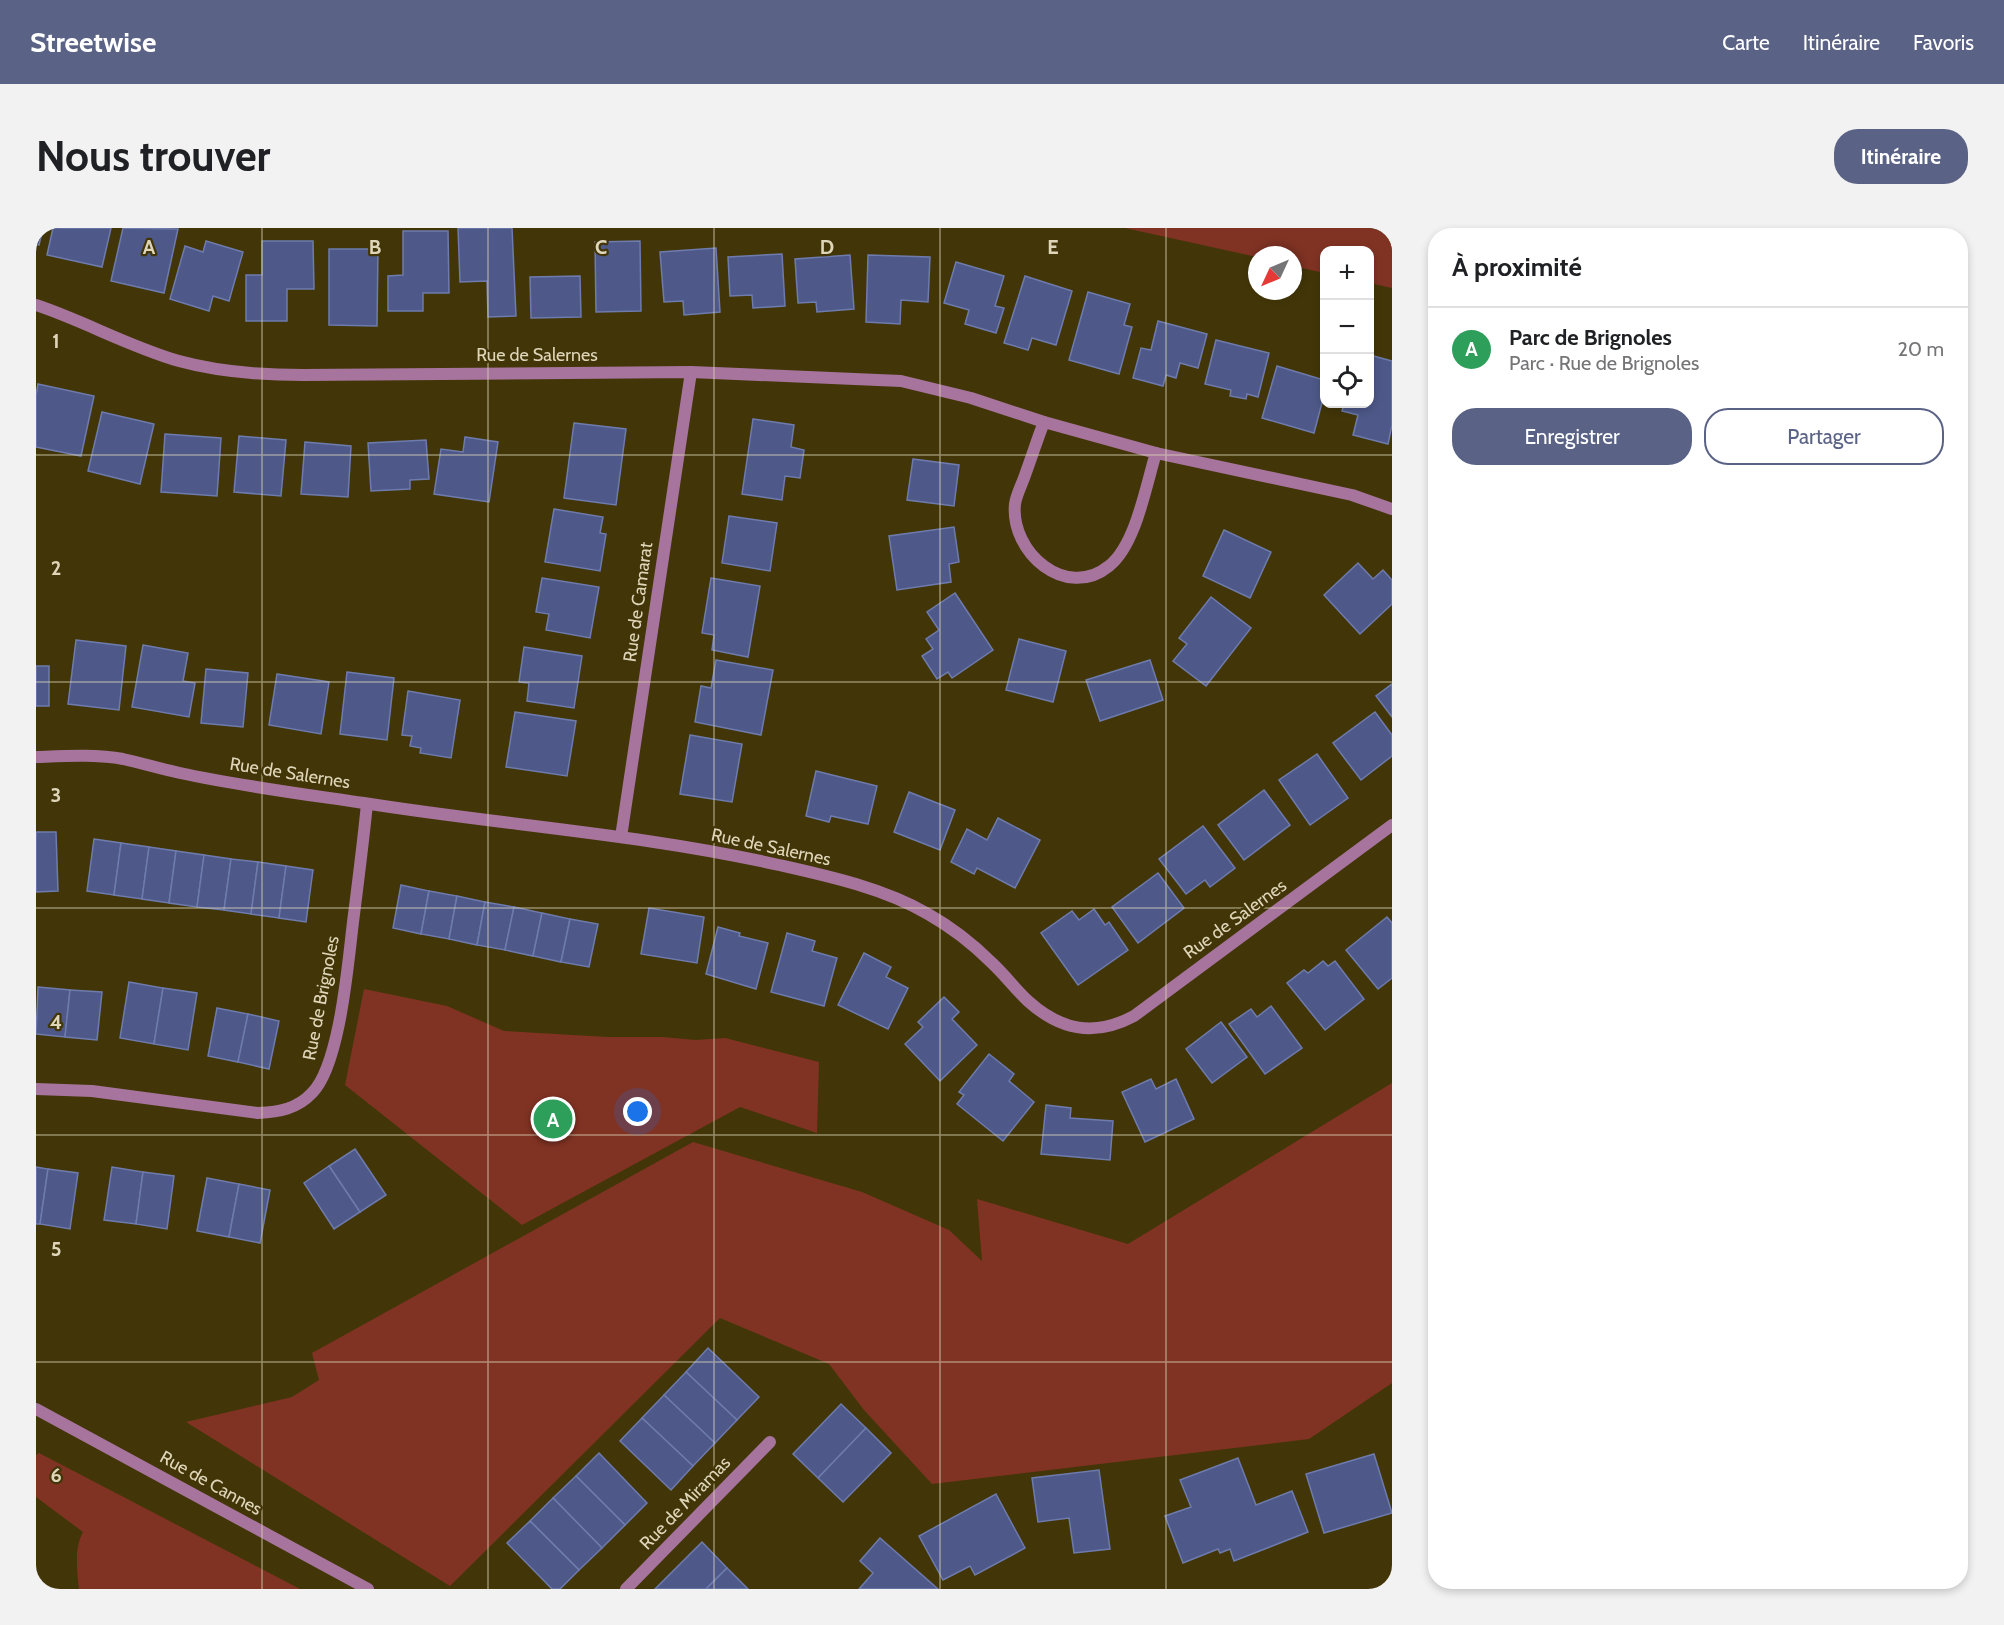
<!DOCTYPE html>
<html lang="fr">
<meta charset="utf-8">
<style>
body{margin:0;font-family:Cabin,sans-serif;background:#f2f2f2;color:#202124}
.controls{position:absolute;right:18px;top:18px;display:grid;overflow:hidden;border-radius:12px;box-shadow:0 3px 9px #0003}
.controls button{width:54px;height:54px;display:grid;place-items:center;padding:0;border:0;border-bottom:2px solid #e0e0e0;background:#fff;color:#202124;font:30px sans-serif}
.compass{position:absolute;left:1212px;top:18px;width:54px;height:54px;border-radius:50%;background:#fff;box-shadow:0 3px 9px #0003;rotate:226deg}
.you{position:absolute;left:602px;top:884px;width:21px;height:21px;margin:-15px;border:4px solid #fff;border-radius:50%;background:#1a73e8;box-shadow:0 0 0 9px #1a73e833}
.badge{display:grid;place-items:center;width:39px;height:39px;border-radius:50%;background:#5a6386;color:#fff;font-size:20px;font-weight:700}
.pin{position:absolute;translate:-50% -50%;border:3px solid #fff;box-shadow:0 2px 6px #0006}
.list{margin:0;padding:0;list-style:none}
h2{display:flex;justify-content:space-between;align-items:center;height:78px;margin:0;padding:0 24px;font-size:26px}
h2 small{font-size:20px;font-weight:400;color:#757577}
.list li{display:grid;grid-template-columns:39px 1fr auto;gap:18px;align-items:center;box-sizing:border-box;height:84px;padding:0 24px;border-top:2px solid #e0e0e0}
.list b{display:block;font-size:22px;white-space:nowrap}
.list p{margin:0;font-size:20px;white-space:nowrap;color:#757577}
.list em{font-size:20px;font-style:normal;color:#757577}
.actions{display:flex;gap:12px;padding:18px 24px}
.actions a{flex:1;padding:14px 0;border:2px solid #5a6386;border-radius:24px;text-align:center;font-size:21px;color:#5a6386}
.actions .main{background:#5a6386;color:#fff}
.icon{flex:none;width:33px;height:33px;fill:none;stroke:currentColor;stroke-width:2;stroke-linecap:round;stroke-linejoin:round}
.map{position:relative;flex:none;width:1356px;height:1361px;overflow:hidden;border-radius:24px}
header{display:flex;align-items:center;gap:36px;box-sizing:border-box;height:84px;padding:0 30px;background:#5a6386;color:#fff}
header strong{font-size:28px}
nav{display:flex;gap:33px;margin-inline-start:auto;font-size:21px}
.intro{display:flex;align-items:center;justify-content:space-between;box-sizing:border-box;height:144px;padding:0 36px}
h1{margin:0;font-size:42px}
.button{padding:15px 27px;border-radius:24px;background:#5a6386;color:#fff;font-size:21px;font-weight:700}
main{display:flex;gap:36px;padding:0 36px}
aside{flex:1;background:#fff;border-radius:24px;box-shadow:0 3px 9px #0003}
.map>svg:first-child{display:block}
.green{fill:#813323}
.building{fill:#4e5989;stroke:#6e7bad;stroke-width:1.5}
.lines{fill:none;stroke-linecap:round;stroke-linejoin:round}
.minor{stroke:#a7749d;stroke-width:12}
.tertiary{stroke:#a7749d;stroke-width:12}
.grid{fill:none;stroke:#dfd6ba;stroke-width:1.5;stroke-opacity:0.55}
.labels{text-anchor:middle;stroke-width:4.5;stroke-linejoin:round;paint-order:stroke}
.street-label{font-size:18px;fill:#dfd6ba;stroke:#423608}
.grid-label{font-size:20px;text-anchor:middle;font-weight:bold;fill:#dfd6ba;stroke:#423608;stroke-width:4.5;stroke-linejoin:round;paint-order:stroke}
</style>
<header>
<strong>Streetwise</strong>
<nav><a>Carte</a><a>Itinéraire</a><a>Favoris</a></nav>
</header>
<div class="intro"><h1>Nous trouver</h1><a class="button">Itinéraire</a></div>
<main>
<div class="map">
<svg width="1356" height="1361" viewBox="0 0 1356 1361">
<rect width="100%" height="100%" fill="#423608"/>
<g class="green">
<path d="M1089,0H1356V60L1334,55V22H1288V45L1257,38V27H1221V29Z"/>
<path d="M328,761L411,778L468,803L571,809H626L660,812L689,810L783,834L781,905L704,879L486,997L309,857Z"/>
<path d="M1356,855V1155L1273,1211L896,1256L828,1182L793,1136L684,1090L414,1358L150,1194L256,1169L283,1152L276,1125L657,914L826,964L913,1002L946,1033L941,971L1092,1016Z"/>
<path d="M3,1225L264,1361H43C41,1342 38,1320 47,1304L0,1269V1227Z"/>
</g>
<g class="building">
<path d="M0,0H7L3,17L0,16Z"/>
<path d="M17,0H75L66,39L11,27Z"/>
<path d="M87,0L142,1L128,65L75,53Z"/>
<path d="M422,0H476L480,88L452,89L451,53L424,54Z"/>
<path d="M367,3H412L413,65H387V83H352V48L367,47Z"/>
<path d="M170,13L207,24L193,73L177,68L173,83L134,71L149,18L167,24Z"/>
<path d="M226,13H277L278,61H251V93H210V47H226Z"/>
<path d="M604,13L605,83L560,84L559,14Z"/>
<path d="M680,20L684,84L648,87L647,73L628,74L624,24Z"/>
<path d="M293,21H342L341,98L293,97Z"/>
<path d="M746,26L749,78L717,80L716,67L694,68L692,29Z"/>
<path d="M814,27L818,81L781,84L780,74L762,75L759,31Z"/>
<path d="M832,27L894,29L892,74L865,72L864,96L830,94Z"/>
<path d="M920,34L968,48L959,78L968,80L960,105L929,96L933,82L908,75Z"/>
<path d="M544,48L545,89L495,90L494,49Z"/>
<path d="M989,48L1036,63L1020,117L996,110L992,122L968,115Z"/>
<path d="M1052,64L1094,76L1088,97L1096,99L1083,146L1033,132Z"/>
<path d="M1122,93L1171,106L1162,140L1144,135L1140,150L1130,147L1127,158L1097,150L1105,120L1115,122Z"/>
<path d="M1180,112L1233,125L1222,169L1211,166L1210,171L1194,168L1195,162L1169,156Z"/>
<path d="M1334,127L1356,133V197L1352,216L1317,207L1322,187L1306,183L1308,176H1334Z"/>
<path d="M1241,138L1288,152V167L1278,205L1226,190Z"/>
<path d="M2,156L58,168L45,228L0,219V167Z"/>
<path d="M66,184L118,196L104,256L52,243Z"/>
<path d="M717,191L758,197L755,219L768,222L764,250L749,248L746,272L706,266Z"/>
<path d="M538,195L590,201L580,277L528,270Z"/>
<path d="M129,206L185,210L181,268L125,264Z"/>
<path d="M203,208L250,212L245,268L198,264Z"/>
<path d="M429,209L462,214L453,274L398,266L405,221L427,224Z"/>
<path d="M390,212L393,251L374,252V261L335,263L332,215Z"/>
<path d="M269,214L315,218L312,269L265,266Z"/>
<path d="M877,231L923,237L918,278L871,272Z"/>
<path d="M518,281L567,289L564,305L570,306L564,343L509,334Z"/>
<path d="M693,288L741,295L734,343L686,335Z"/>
<path d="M918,299L923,334L913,336L915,354L861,362L853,308Z"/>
<path d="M1188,302L1235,324L1214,370L1167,348Z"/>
<path d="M1322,335L1337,351L1347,342L1356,352V376L1324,406L1288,367Z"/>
<path d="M506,350L563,359L554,410L510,402L513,386L500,384Z"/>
<path d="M675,350L724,358L712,429L676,422L678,407L666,405Z"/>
<path d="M919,365L957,422L916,450L912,444L901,451L886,428L897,421L890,411L903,402L891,384Z"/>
<path d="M1175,369L1215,400L1170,458L1137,433L1151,416L1143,410Z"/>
<path d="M983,411L1030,423L1017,474L970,462Z"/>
<path d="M40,412L90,418L83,482L32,476Z"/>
<path d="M107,417L152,425L147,453L159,455L153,489L96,479Z"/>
<path d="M488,419L546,428L538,480L491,473L493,455L483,454Z"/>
<path d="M680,432L737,442L725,507L659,494L665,458L675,460Z"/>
<path d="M1114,432L1127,472L1064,493L1050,452Z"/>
<rect x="0" y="438" width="13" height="40"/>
<path d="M170,441L212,445L207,499L165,495Z"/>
<path d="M311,444L358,450L351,512L304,506Z"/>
<path d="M241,446L293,454L285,506L233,497Z"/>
<path d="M1356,456V489L1340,468Z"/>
<path d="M372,463L424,472L415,530L384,525L385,520L374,518L376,508L366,507Z"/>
<path d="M479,484L540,493L531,548L470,539Z"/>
<path d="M1339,484L1356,507V528L1325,552L1297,515Z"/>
<path d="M654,507L706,516L696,574L644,566Z"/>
<path d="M1281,526L1312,570L1274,597L1243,552Z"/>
<path d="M780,543L841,558L832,596L795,588L793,594L770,588Z"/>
<path d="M1228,562L1254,597L1208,632L1182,597Z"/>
<path d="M873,564L919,582L904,622L858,604Z"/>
<path d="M962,590L1004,612L979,660L941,640L938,646L915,634L931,601L951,612Z"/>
<path d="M1167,598L1199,640L1174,659L1169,652L1150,666L1123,631Z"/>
<path d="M0,604H20L22,663L0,664Z"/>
<path d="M58,611L85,615L78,667L51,663Z"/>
<path d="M85,615L113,619L106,671L78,667Z"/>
<path d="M113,619L140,623L133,675L106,671Z"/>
<path d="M140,623L168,627L161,679L133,675Z"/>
<path d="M168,627L195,631L188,682L161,679Z"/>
<path d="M195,631L222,634L215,686L188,682Z"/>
<path d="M222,634L250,638L243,690L215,686Z"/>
<path d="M250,638L277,642L270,694L243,690Z"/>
<path d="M1122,645L1148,680L1102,715L1076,679Z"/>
<path d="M365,657L393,663L385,706L357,700Z"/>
<path d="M393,663L421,668L413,711L385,706Z"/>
<path d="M421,668L449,674L441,717L413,711Z"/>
<path d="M449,674L478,679L469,722L441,717Z"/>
<path d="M478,679L506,685L497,728L469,722Z"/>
<path d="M613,680L668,689L661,735L605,726Z"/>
<path d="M1058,681L1069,697L1073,694L1092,722L1042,757L1005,705L1036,683L1043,692Z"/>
<path d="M506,685L534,691L525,734L497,728Z"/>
<path d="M1351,689L1356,695V750L1342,761L1310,722Z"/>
<path d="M534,691L562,696L553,739L525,734Z"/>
<path d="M682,699L704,705L703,708L732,715L720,761L670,746Z"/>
<path d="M751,705L779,713L776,723L801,730L788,778L735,764Z"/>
<path d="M828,725L855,739L850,749L872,760L852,801L802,777Z"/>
<path d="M1287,733L1292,738L1299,733L1328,771L1289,802L1251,755L1268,742L1272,745Z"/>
<path d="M93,754L127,760L118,816L84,810Z"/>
<path d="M2,759L34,762L29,809L0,806Z"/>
<path d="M127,760L161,765L152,822L118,816Z"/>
<path d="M34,762L66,764L61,812L29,809Z"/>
<path d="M908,769L923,784L916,791L941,817L904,853L869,816L887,799L882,794Z"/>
<path d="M1235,778L1266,820L1229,846L1193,796L1215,781L1221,789Z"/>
<path d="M181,780L212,786L202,834L172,828Z"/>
<path d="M212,786L243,793L233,841L202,834Z"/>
<path d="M1185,794L1211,829L1176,855L1150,821Z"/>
<path d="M953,826L978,846L973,853L998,874L967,913L921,876L928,867L923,864Z"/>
<path d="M1115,851L1120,861L1140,851L1158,891L1109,914L1086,864Z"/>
<path d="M1010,877L1035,880L1034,890L1077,893L1074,932L1005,926Z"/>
<path d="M319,921L350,967L324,984L293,938Z"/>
<path d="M293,938L324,984L298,1001L268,955Z"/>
<path d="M0,939L12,941L4,996H0Z"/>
<path d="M76,939L107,944L100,996L68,992Z"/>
<path d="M12,941L42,945L34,1001L4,996Z"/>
<path d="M107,944L138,948L131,1001L100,996Z"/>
<path d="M171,950L203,956L193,1009L161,1003Z"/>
<path d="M203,956L234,962L224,1015L193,1009Z"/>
<path d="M672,1120L723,1169L701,1192L650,1144Z"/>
<path d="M650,1144L701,1192L679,1215L628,1167Z"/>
<path d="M628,1167L679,1215L657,1238L606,1190Z"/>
<path d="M805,1176L830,1200L782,1250L757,1226Z"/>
<path d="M606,1190L657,1238L635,1262L584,1213Z"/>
<path d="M830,1200L855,1225L807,1274L782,1250Z"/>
<path d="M563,1225L611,1275L589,1297L540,1248Z"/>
<path d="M1338,1226L1356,1285L1288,1305L1270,1246Z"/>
<path d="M1202,1230L1220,1277L1256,1263L1272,1304L1198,1333L1194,1321L1184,1325L1182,1321L1147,1335L1129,1288L1155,1279L1144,1252Z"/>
<path d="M1063,1242L1074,1321L1038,1325L1033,1290L1002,1294L996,1250Z"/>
<path d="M540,1248L589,1297L566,1320L517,1270Z"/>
<path d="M960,1266L989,1320L939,1347L934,1338L907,1352L883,1308Z"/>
<path d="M517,1270L566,1320L543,1342L494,1293Z"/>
<path d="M494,1293L543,1342L524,1361H516L471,1315Z"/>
<path d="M844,1310L902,1361H823L837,1345L824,1333Z"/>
<path d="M666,1314L691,1340L670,1361H619Z"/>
<path d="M691,1340L712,1361H670Z"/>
</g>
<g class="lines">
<g class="minor">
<path d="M0,77C48,93 94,119 143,133C183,144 225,147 267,147L655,144L865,153L935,170L1008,194L1120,225L1316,267L1356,281"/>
<path d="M1008,194C1001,212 995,231 988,250C985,258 980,268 979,276C974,324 1030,373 1073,338C1100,317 1110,257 1120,225"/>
<path d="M0,529C28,528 60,526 87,531C106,535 125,541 144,545C204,558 267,566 328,575C466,597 606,606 743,637C792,648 847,660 892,686C915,699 937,716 956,735C969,747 979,761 992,773C1025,803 1059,809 1098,788L1356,597"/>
<path d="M585,609L655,144"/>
<path d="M0,861L56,863L222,885C243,884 261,881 276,865C304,837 312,735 317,694C322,655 327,615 331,576"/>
<path d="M590,1361L734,1214"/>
</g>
<path class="tertiary" d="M0,1181L332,1361"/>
</g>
<path class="grid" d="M226,0V1361M452,0V1361M678,0V1361M904,0V1361M1130,0V1361M0,227H1356M0,454H1356M0,680H1356M0,907H1356M0,1134H1356"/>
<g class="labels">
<g class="street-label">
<text x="501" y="133">Rue de Salernes</text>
<text transform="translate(602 374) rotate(-82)" y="6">Rue de Camarat</text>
<text transform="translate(254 545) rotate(9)" y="6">Rue de Salernes</text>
<text transform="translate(735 619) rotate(12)" y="6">Rue de Salernes</text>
<text transform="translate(1199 691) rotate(-36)" y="6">Rue de Salernes</text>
<text transform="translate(285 770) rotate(-79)" y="6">Rue de Brignoles</text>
<text transform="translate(175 1255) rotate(29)" y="6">Rue de Cannes</text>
<text transform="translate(649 1275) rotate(-46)" y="6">Rue de Miramas</text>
</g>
</g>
<g class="grid-label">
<text x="113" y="26">A</text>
<text x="339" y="26">B</text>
<text x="565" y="26">C</text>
<text x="791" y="26">D</text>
<text x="1017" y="26">E</text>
<text x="20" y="120">1</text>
<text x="20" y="347">2</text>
<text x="20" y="574">3</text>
<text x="20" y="801">4</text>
<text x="20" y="1028">5</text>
<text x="20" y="1254">6</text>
</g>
</svg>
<div class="controls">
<button>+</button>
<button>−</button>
<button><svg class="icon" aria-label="locate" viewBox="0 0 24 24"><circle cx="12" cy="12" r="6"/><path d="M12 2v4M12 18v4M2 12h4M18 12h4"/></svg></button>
</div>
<svg class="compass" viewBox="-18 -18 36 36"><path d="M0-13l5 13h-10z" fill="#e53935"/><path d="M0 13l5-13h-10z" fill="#757577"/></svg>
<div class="you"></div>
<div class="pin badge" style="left:517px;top:891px;background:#2e9e5b">A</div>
</div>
<aside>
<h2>À proximité<small></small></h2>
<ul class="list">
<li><span class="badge" style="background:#2e9e5b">A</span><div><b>Parc de Brignoles</b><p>Parc · Rue de Brignoles</p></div><em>20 m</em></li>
</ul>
<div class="actions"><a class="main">Enregistrer</a><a>Partager</a></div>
</aside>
</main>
